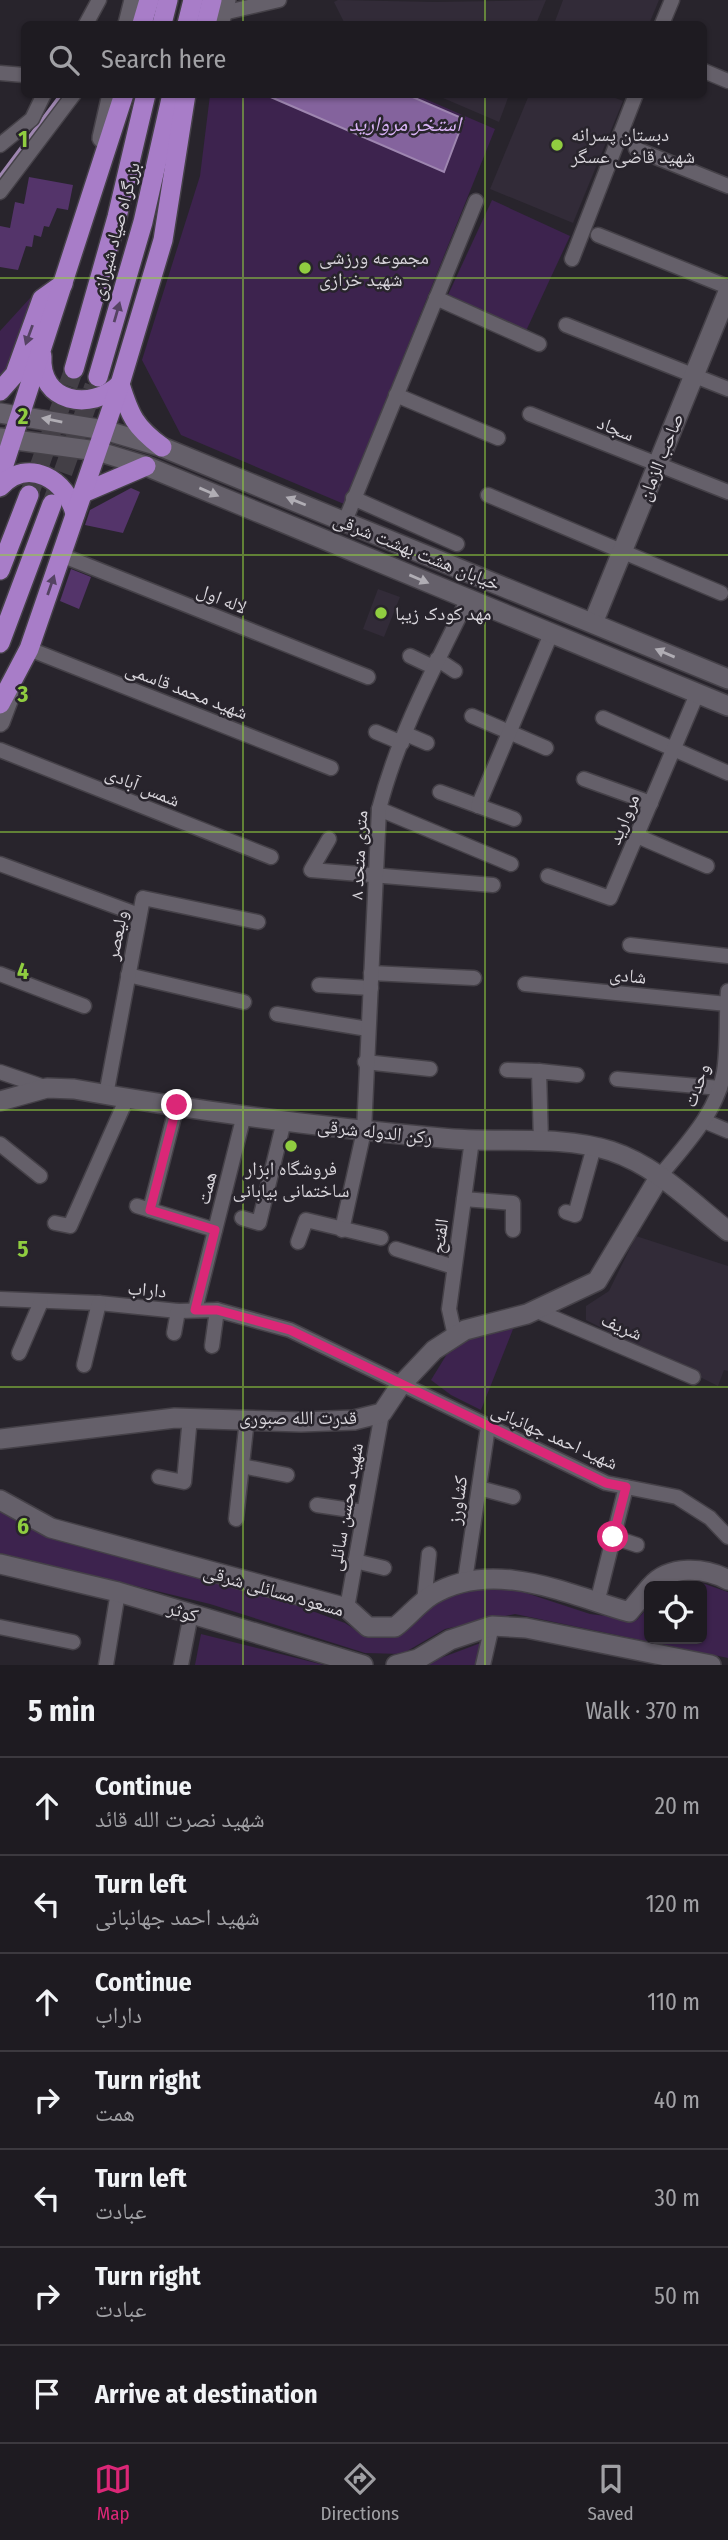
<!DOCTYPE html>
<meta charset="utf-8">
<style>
body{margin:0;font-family:"Fira Sans Condensed","Noto Naskh Arabic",sans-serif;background:#2b282e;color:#f1f3f6}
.controls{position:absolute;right:21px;bottom:21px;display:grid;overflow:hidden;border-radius:10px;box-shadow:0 2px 5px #0004}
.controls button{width:63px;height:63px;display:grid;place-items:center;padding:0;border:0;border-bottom:2px solid #3c393f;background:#1e1b21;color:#f1f3f6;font:35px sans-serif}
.stop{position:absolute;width:21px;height:21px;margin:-16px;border:5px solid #db2777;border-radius:50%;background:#fff}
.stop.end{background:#db2777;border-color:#fff;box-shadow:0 2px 7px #0008}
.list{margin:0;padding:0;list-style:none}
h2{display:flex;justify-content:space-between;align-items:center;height:91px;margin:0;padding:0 28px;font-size:30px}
h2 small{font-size:23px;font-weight:400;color:#a1a1a5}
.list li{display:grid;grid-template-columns:46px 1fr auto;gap:21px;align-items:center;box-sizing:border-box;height:98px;padding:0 28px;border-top:2px solid #3c393f}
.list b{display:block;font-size:26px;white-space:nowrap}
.list p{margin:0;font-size:23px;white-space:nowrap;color:#a1a1a5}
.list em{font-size:23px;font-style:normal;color:#a1a1a5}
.icon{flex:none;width:38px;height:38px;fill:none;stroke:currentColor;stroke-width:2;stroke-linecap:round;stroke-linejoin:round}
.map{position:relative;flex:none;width:728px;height:1665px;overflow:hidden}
.search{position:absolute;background:#1e1b21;box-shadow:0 2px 5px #0004;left:21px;right:21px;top:21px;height:77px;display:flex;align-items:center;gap:18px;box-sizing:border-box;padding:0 24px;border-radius:10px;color:#a1a1a5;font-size:26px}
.sheet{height:777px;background:#1e1b21}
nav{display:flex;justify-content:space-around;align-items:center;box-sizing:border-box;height:98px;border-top:2px solid #3c393f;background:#1e1b21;font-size:19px;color:#a1a1a5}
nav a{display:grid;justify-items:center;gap:4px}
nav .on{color:#db2777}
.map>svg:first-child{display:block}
.built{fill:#322b38}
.green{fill:#3d234e}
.water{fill:#84639d;stroke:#9e86b0;stroke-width:2}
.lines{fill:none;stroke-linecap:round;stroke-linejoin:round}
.stream{stroke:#9e86b0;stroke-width:4.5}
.building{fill:#54346a}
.trunk-tunnel{stroke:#433f46;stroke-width:19;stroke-dasharray:19 10;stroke-linecap:butt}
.minor-casing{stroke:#454148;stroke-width:17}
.tertiary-casing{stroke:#454148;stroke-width:22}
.secondary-casing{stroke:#454148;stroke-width:22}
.trunk-casing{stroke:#454148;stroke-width:22}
.minor{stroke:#65606a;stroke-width:14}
.tertiary{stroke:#65606a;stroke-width:19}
.secondary{stroke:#65606a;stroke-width:19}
.trunk{stroke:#a87dc8;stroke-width:19}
.oneway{fill:#554363}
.oneway2{fill:#b0adb4}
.route{stroke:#db2777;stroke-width:9}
.grid{fill:none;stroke:#90cd40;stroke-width:2;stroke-opacity:0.55}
.poi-dot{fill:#90cd40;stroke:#28242c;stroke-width:2.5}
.labels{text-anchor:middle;stroke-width:5;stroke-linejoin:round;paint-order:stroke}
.poi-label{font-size:19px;fill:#d9d6dc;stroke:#28242c;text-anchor:start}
.street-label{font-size:19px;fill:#d9d6dc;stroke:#28242c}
.water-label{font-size:21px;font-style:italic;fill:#d9b3f6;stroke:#28242c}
.grid-label{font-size:23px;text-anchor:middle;font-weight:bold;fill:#90cd40;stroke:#28242c;stroke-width:5;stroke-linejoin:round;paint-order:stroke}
</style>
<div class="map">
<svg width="728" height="1665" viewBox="0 0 728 1665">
<rect width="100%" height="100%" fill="#28242c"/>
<g class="built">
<path d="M338,0L435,2L546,0L536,24H345L334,2Z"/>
<path d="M563,0H659L649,24H554Z"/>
<path d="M436,95H509L499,122Z"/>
<path d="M529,95H608L623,101L573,223L490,189Z"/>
<path d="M378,589L400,597L384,637L363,629Z"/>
<path d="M636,1236L728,1266V1371L724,1370L718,1386L586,1320V1306L609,1291Z"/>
</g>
<g class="green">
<path d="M210,95H416L495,129L344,504L181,435L142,360L200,176Z"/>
<path d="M492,200L570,236L526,331L448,295Z"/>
<path d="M43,284L42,293L0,385V331Z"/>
<path d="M515,1324L481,1410L451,1395L431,1380L455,1341Z"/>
<path d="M0,1511L16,1521L86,1546L279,1599L345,1623L363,1635L394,1636L433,1606L460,1591L489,1589L520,1591L590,1614L637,1620L649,1606V1639H702V1586H672L696,1581L728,1592V1658L515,1614L445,1629L402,1654L365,1653L210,1604L0,1553Z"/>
<path d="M201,1634L324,1665H195Z"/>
<path d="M486,1641L481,1665H422Z"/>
</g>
<path class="water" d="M266,95H408L464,119L444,172Z"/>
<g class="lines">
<path class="stream" d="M0,177L62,94"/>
</g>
<g class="building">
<path d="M29,177L73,185L68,210L57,208L49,227L44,226L41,237L34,235L32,247L26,246L18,270L0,267V226L10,228L15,202L24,204Z"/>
<path d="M131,488L140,492L123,533L85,525L90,510Z"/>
<path d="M71,569L91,577L79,609L60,601Z"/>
</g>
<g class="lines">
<g class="trunk-tunnel">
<path d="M29,495L74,369"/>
<path d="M53,500L94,386"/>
</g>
<g class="minor-casing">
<g id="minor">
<path d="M223,13L279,0"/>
<path d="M86,24L99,0"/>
<path d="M662,24L672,0"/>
<path d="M704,71L728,81"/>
<path d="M0,73L24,75"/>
<path d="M0,145L32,119L44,94"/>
<path d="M636,149L728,186"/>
<path d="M0,192L74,94"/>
<path d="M598,235L728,287"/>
<path d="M572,259L636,94"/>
<path d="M436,298L539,344"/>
<path d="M566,325L728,389"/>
<path d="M396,395L498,438"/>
<path d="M530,414L728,492"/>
<path d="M488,495L721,593"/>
<path d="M353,498L457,544"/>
<path d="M345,521L476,201"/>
<path d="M61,555L368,677"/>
<path d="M29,649L331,768"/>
<path d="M410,656L433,667"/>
<path d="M437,659L455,671"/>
<path d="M472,716L546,748"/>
<path d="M603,718L728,773"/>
<path d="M376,732L402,743"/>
<path d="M406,734L427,743"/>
<path d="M0,750L271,857"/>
<path d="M584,779L651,803"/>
<path d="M440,792L514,819"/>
<path d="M478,806L551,634"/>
<path d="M379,809L511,864"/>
<path d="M637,836L707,866"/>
<path d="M329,839L311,870L493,885"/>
<path d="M0,864L139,915"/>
<path d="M548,876L610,898L697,694"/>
<path d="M630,945L728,956"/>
<path d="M371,973L474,978"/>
<path d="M0,974L84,1006"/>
<path d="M128,975L244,1002"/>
<path d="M525,984L727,1004"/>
<path d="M319,985L371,988"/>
<path d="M277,1014L368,1029"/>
<path d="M365,1062L430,1069"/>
<path d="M507,1070L539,1071"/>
<path d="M0,1072L47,1088"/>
<path d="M617,1079L720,1088"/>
<path d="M106,1095L143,898L258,922"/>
<path d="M704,1121L728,1131"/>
<path d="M541,1142L539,1071L577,1075"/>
<path d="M0,1144L40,1176"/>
<path d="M660,1176C685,1145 717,1113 724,1072C728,1046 726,1017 728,991"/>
<path d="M464,1199L513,1203V1230"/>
<path d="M137,1206L215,1230"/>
<path d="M150,1210L177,1105"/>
<path d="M566,1212L575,1215L594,1147"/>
<path d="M242,1218L259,1223L284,1121"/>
<path d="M55,1223L70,1226L127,1098"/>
<path d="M342,1230L364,1131L379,809C398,735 434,668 468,599"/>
<path d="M298,1242L306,1220L381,1238"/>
<path d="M396,1249L454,1267"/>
<path d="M0,1299L99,1303L178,1311L217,1310L290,1330L606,1483L677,1497L710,1518L728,1537"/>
<path d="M195,1310L244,1115"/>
<path d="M535,1310L693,1377"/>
<path d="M174,1333L178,1311"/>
<path d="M455,1336L449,1309L472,1140"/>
<path d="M212,1346L217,1310"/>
<path d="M19,1353L41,1302"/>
<path d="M84,1365L99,1303"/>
<path d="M242,1466L287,1475"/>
<path d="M159,1477L184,1482L190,1417"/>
<path d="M479,1488L513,1497"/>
<path d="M317,1505L364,1512"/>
<path d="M236,1519L247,1419"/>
<path d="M613,1537L637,1545"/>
<path d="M355,1561L384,1568"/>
<path d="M465,1580L488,1427"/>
<path d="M424,1602L429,1554"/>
<path d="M597,1603L626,1487"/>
<path d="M347,1608L382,1413"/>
<path d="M0,1627L73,1642"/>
<path d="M106,1665L118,1592"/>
<path d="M181,1665L191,1614"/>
<path d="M483,1665L492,1626"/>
</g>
</g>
<g class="tertiary-casing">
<g id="tertiary">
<path d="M593,623L728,292"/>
<path d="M0,1439L175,1418L301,1422L354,1420L382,1413L400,1386L434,1350L465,1330L527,1314L597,1281L660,1176"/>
<path d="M0,1500L51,1528L347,1608L368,1627H395C407,1618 419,1603 432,1595C493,1558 567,1594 629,1612L649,1588"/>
<path d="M0,1564L118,1592L363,1665"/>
<path d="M651,1586C669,1565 705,1567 728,1580"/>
<path d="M396,1665L418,1659L450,1640L492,1626L526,1628L711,1665"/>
</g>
</g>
<g class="secondary-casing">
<g id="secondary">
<path d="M128,24L134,0"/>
<path d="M219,24L226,0"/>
<path d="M102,138L112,94"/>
<path d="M0,413L104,430L162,447L728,679"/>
<path d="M0,438L97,451L146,466L728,706"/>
<path d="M0,722L12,690"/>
<path d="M0,1101L47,1088L74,1089C196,1111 319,1127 442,1138C497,1144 557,1134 611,1151C657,1166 691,1202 728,1231"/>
</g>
</g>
<g class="trunk-casing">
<g id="trunk">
<path d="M142,24L149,0"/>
<path d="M162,24L168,0"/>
<path d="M187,24L193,0"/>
<path d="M206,24L212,0"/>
<path d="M42,356C39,403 91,412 120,384C130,416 135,427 162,447"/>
<path d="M74,369L117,217L146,94"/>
<path d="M98,377L143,222L172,94"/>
<path d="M0,391L15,374L42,299L63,284"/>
<path d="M0,477L124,94"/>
<path d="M0,487C28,456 67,480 75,514"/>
<path d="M83,493L146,466"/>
<path d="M0,570L29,495"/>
<path d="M0,643L52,504"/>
<path d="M0,704L29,649L120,384L163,240L186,94"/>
</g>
</g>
<use href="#minor" class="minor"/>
<use href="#tertiary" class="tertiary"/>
<use href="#secondary" class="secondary"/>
<use href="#trunk" class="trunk"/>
</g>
<defs><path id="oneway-solid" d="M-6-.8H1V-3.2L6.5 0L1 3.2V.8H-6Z" transform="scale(1.75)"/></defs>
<g class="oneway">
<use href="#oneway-solid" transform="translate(117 312) rotate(-74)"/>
<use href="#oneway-solid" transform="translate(29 335) rotate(110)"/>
<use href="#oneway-solid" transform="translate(51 585) rotate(-71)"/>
</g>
<g class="oneway2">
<use href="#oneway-solid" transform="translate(52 420) rotate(-169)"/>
<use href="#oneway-solid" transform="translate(209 492) rotate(23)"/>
<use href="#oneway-solid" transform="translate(296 501) rotate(-158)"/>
<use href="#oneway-solid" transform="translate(419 579) rotate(23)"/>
<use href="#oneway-solid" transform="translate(665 653) rotate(-157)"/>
</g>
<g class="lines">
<path class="route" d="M177,1105L150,1210L215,1230L195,1310H217L290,1330L606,1483L626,1487L613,1537"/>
</g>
<path class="grid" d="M243,0V24M485,0V24M243,94V1665M485,94V1665M0,278H728M0,555H728M0,832H728M0,1110H728M0,1387H728"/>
<g class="poi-dot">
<circle cx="557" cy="145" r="7"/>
<circle cx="305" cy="268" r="7"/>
<circle cx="381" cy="613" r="7"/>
<circle cx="291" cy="1146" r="7"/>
</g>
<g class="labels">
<g class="poi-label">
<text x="571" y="141">دبستان پسرانه<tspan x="571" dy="22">شهید قاضی عسگر</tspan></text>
<text x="319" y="264">مجموعه ورزشی<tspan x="319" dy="22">شهید خرازی</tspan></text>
<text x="395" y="620">مهد کودک زیبا</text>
<text x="291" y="1175" text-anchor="middle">فروشگاه ابزار<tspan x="291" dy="22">ساختمانی بیابانی</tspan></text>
</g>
<g class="street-label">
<text transform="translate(115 231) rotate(-75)" y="7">بزرگراه صیاد شیرازی</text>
<text transform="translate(616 428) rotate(22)" y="7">سجاد</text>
<text transform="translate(660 457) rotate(-68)" y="7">صاحب الزمان</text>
<text transform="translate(417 551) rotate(22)" y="7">خیابان هشت بهشت شرقی</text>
<text transform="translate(222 598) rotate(22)" y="7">لاله اول</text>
<text transform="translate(187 690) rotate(21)" y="7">شهید محمد قاسمی</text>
<text transform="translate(143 786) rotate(22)" y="7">شمس آبادی</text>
<text transform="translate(623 819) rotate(-67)" y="7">مروارید</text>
<text transform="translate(358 855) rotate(-87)" y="7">۸ متری متحد</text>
<text transform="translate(116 935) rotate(-79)" y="7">ولیعصر</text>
<text transform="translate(628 975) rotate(6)" y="7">شادی</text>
<text transform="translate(696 1085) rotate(-70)" y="7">وحدت</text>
<text transform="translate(375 1131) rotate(6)" y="7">رکن الدوله شرقی</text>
<text transform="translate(206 1188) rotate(-76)" y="7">همت</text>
<text transform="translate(439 1236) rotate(-82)" y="7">الفتح</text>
<text transform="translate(147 1289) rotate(5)" y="7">داراب</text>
<text transform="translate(622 1326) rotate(23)" y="7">شریف</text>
<text x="298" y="1424">قدرت الله صبوری</text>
<text transform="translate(555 1436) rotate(24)" y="7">شهید احمد جهانبانی</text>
<text transform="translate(457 1500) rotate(-82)" y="7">کشاورز</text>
<text transform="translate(345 1507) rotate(-80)" y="7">شهید محسن سائلی</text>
<text transform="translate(274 1590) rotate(16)" y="7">مسعود مسائلی شرقی</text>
<text transform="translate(183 1611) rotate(17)" y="7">کوثر</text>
</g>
<g class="water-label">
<text x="405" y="131">استخر مروارید</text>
</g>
</g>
<g class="grid-label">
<text x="23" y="147">1</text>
<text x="23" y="424">2</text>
<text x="23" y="702">3</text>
<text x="23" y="979">4</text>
<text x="23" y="1257">5</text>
<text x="23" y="1534">6</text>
</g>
</svg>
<div class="controls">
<button><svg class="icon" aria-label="locate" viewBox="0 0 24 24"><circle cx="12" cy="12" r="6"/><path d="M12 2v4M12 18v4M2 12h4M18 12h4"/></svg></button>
</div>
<div class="stop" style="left:613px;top:1537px"></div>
<div class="stop end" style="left:177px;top:1105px"></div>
<div class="search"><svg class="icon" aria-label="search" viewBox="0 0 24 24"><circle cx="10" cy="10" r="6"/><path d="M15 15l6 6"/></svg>Search here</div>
</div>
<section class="sheet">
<h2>5 min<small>Walk · 370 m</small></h2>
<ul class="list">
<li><svg class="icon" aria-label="ahead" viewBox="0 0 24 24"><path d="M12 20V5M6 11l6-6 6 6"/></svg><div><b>Continue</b><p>شهید نصرت الله قائد</p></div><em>20 m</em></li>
<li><svg class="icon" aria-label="left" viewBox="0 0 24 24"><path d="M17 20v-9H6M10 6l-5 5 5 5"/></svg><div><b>Turn left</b><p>شهید احمد جهانبانی</p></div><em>120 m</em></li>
<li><svg class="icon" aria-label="ahead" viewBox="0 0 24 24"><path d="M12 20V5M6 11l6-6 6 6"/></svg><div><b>Continue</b><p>داراب</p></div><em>110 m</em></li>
<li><svg class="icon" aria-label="right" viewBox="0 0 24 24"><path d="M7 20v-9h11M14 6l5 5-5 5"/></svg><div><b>Turn right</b><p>همت</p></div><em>40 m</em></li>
<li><svg class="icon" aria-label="left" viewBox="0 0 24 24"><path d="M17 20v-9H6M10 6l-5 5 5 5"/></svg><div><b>Turn left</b><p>عبادت</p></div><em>30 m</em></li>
<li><svg class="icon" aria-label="right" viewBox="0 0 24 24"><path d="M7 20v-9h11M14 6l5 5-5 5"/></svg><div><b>Turn right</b><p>عبادت</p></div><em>50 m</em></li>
<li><svg class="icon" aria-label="arrive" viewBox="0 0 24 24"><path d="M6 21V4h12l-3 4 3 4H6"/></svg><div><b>Arrive at destination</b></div></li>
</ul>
</section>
<nav>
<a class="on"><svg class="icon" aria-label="map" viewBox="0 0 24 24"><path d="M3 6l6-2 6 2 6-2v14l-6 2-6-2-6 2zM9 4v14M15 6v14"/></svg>Map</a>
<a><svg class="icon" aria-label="directions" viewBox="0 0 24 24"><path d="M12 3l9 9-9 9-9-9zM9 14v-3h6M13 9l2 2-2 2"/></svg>Directions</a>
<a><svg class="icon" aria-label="saved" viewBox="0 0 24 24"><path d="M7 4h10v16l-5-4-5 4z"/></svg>Saved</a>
</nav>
